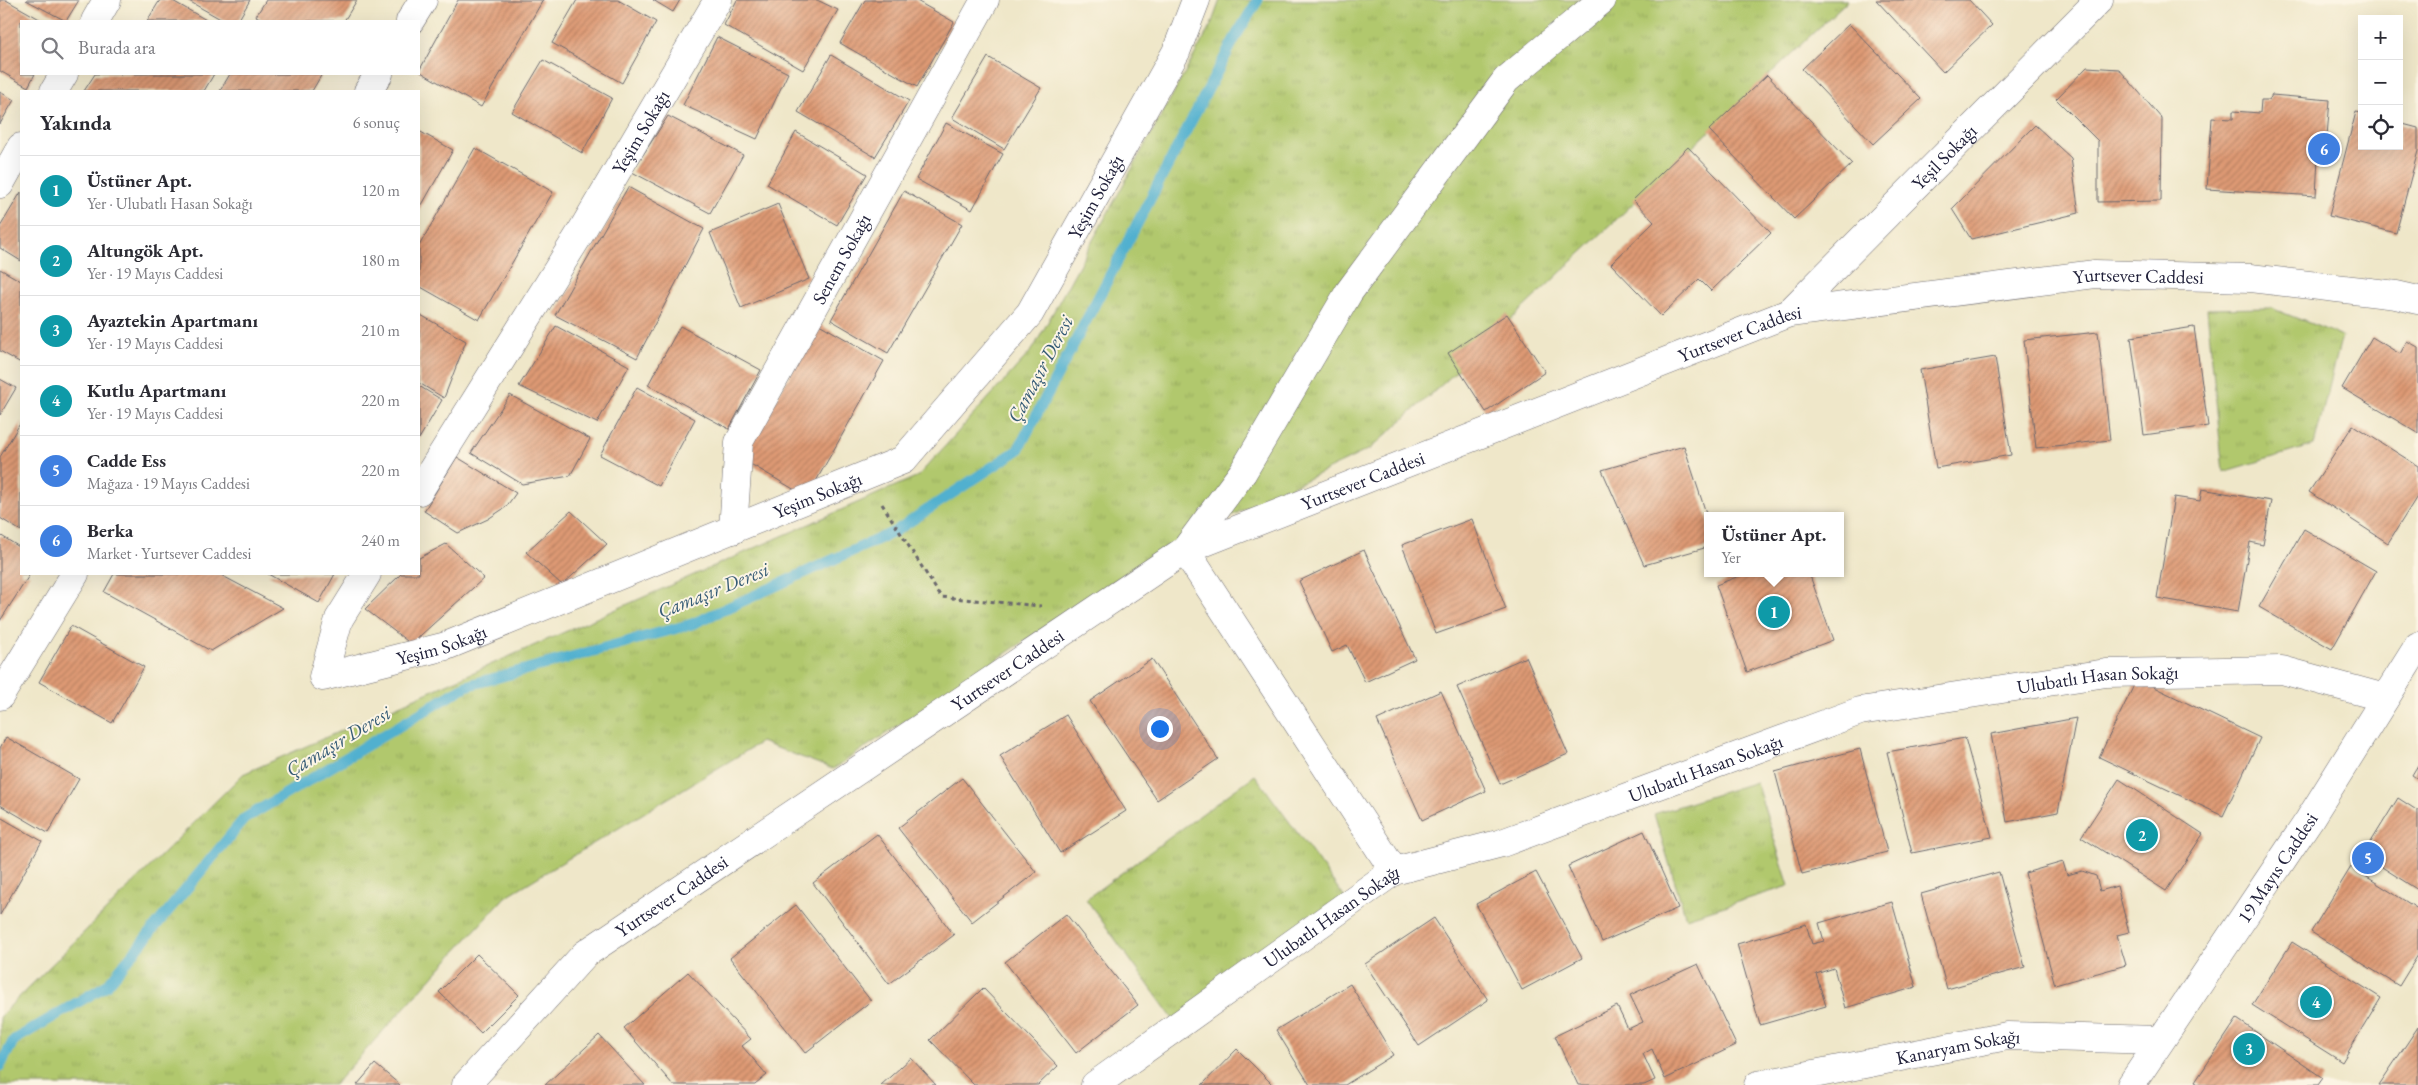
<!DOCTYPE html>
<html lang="tr">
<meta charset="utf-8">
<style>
body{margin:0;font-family:"EB Garamond",serif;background:#f7f7f7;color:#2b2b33}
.controls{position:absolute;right:15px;top:15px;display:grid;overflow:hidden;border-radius:0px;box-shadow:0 5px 20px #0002}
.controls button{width:45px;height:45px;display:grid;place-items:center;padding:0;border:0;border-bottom:1px solid #e1e1e2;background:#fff;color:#2b2b33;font:25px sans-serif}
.you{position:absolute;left:1159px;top:728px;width:18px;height:18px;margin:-12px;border:4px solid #fff;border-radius:50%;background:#1a73e8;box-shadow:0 0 0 8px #1a73e833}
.badge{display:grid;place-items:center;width:32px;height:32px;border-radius:50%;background:#1a73e8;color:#fff;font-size:16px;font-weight:700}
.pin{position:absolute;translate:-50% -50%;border:2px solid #fff;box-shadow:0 1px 5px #0006}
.popup{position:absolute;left:1704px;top:512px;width:140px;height:65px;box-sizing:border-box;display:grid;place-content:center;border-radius:0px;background:#fff;filter:drop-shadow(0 1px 4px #0005);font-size:16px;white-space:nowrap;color:#7c7c81}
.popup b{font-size:19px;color:#2b2b33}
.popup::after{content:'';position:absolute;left:50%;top:100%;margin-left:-10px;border:10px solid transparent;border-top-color:#fff}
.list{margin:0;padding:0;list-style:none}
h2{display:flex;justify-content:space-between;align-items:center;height:65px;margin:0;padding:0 20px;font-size:21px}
h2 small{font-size:16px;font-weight:400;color:#7c7c81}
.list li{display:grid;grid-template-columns:32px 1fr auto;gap:15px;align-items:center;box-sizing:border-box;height:70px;padding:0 20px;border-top:1px solid #e1e1e2}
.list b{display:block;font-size:19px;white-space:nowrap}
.list p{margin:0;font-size:16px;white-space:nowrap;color:#7c7c81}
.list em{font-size:16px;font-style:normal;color:#7c7c81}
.icon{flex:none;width:28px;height:28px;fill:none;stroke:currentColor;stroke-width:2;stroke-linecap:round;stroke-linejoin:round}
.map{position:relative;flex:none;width:2418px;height:1085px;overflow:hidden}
.search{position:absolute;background:#fff;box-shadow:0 5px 20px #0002;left:20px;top:20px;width:400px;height:55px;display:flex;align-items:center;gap:12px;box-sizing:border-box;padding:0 18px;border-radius:0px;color:#7c7c81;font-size:19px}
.panel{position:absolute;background:#fff;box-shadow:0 5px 20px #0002;left:20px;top:90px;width:400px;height:485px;border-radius:0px}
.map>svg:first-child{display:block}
.grass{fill:url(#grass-tufts);stroke:#6a7554}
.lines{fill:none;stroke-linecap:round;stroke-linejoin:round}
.stream{stroke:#51b0cf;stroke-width:11}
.building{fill:url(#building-hatch)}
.minor-casing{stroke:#6a676d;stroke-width:29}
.path{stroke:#6a676d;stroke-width:3;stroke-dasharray:4 4;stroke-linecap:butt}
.minor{stroke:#fff;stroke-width:28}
.labels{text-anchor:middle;stroke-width:4;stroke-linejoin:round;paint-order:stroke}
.street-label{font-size:19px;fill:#22223b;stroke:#fcf5e5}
.water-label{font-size:20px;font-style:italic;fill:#355b76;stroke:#fcf5e5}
</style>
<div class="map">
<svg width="2418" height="1085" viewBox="0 0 2418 1085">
<defs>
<pattern id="grass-tufts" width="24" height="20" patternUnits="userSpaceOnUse" patternTransform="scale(1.25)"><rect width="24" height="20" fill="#b1c86d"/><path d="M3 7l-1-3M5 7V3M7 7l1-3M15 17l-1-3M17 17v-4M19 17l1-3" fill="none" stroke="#98ac5f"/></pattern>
<pattern id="building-hatch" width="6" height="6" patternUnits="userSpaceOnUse" patternTransform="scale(1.25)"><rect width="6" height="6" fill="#de9a74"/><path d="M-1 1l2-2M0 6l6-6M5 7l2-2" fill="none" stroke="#b47d60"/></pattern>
</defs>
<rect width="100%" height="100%" fill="#fcf5e5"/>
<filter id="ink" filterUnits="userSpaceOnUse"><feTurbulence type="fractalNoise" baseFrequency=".02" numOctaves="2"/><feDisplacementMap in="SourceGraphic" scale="10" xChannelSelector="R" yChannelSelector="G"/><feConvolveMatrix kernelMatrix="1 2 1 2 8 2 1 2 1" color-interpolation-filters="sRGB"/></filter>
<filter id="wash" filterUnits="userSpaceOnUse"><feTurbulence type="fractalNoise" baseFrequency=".0096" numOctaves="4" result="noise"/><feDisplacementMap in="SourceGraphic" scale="20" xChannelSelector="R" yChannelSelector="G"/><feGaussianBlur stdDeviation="1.12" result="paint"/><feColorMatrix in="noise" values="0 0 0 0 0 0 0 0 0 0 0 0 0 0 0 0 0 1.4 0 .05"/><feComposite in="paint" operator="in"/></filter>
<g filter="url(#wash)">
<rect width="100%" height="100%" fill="#efe7c9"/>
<g class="grass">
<path d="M1220,0H1848L1446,381L1370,449L1162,549L833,769L761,742L505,897L334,1085H0V1018L2,1014L243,774L918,476L1033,349L1211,25Z"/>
<path d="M2271,308L2342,336L2314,445L2223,472L2207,309Z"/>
<path d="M1255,775L1345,898L1176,1023L1086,899Z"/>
<path d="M1756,782L1789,886L1686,918L1654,814Z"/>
</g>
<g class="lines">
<path class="stream" d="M0,1066L14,1040L107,985L244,819L466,686L692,624L894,532L1018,450L1236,36L1258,0"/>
</g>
<g id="blocks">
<g class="building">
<path d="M0,0H6L43,21H21V74H35L28,87L0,71Z"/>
<path d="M26,0H79L66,21Z"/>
<path d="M160,0H171L208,21H147Z"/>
<path d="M187,0H250L238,21H224Z"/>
<path d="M266,0H357L344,21H265L256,16Z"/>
<path d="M458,0H543L481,107L419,71Z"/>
<path d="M577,0H618L656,22L622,83L552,43Z"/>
<path d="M653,0H680L673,12Z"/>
<path d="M737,0H817L838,10L803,70L724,25Z"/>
<path d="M865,0H915L954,22L917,87L840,43Z"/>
<path d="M1876,0H1969L1992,25L1943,72Z"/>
<path d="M1849,24L1921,99L1873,144L1802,69Z"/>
<path d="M717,37L788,73L757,139L683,105Z"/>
<path d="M831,55L909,101L875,157L798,112Z"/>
<path d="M988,57L1041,88L1004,149L952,118Z"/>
<path d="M543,60L612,98L582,153L512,112Z"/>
<path d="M2087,67L2119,69L2162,119L2161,201L2098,202V141L2056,99Z"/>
<path d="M95,74H214L204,91H84Z"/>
<path d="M230,74H322L312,91H220Z"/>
<path d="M1767,75L1852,164L1794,219L1709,130Z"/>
<path d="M0,92L14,100L0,124Z"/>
<path d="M2272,95L2330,100L2327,136L2319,138L2316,196L2207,189L2212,118L2233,119V111L2260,113L2261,100H2269Z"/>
<path d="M2356,112L2362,113V146H2399V123L2418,128V151L2396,233L2329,216Z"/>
<path d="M668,116L743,155L710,213L632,172Z"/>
<path d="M946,123L1003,154L972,210L916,179Z"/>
<path d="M2035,125L2071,158L2079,213L1971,239L1952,209Z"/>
<path d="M419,131L453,150L419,210Z"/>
<path d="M796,132L867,174L837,225L767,184Z"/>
<path d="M1688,147L1771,233L1711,291L1699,279L1661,316L1611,264L1654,222L1633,200Z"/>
<path d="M475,148L553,192L479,320L419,286V246Z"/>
<path d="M628,187L704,229L637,358L555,315Z"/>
<path d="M904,191L962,224L888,353L831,320Z"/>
<path d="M21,192V261L0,248V227Z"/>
<path d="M778,204L809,279L741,308L710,233Z"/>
<path d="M0,269L21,281V363L0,351Z"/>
<path d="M419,314L466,341L444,398L419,383Z"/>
<path d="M1507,314L1545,372L1486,412L1448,353Z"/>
<path d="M819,324L884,361L807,497L742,459Z"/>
<path d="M556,326L629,366L597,423L519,386Z"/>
<path d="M680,326L761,370L729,429L648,385Z"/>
<path d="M2194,327L2208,426L2144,435L2131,337Z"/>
<path d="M2098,332L2110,440L2036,448L2024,340Z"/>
<path d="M2372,337L2400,354L2407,341L2418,347V433L2342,388Z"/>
<path d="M1995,357L2011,455L1936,468L1920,370Z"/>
<path d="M0,379L16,388L0,415Z"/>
<path d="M419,386L442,400L419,439Z"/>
<path d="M637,387L695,419L659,486L600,455Z"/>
<path d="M510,395L590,439L570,476L522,484L471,453Z"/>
<path d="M21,422V531L0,518V457Z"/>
<path d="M2353,425L2418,466V495L2388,543L2309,492Z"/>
<path d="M1684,446L1708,519V547L1644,565L1602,470Z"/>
<path d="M457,457L516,493L506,507L488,519L458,533L424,511Z"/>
<path d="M2202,489L2271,501L2263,545L2250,542L2238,612L2157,598L2174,497L2200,501Z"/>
<path d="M571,511L607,544L562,585L526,552Z"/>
<path d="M1472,519L1506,609L1436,634L1402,545Z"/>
<path d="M2304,529L2376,571L2332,649L2259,607Z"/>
<path d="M0,535L21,548V574H30L0,621Z"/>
<path d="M446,544L484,578L411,644L365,609L401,574H419V558Z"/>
<path d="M1364,550L1415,659L1365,682L1347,645L1332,652L1299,581Z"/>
<path d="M1747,573H1809L1833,640L1747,672L1716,585Z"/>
<path d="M114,574H219L283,608L211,651L104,592Z"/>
<path d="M268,574H335L319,603Z"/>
<path d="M71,626L144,667L112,723L39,682Z"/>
<path d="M1526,657L1568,754L1500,784L1457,687Z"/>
<path d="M1152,659L1218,759L1157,800L1090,701Z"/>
<path d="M2137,679L2260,738L2223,816L2099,757Z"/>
<path d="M1441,691L1486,791L1422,820L1377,720Z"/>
<path d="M1066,715L1126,811L1060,853L1000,756Z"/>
<path d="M2076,718L2058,812L2007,822L1991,734Z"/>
<path d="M6,737L79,779L48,833L0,805V748Z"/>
<path d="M1965,738L1992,837L1912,853L1887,752Z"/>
<path d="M1860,749L1887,852L1802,874L1775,772Z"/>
<path d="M2418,765V779L2412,775Z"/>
<path d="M962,778L1036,872L972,922L898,828Z"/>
<path d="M2119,779L2203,834L2166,891L2081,837Z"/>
<path d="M2398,798L2418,811V890L2363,855Z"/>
<path d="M0,817L42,841L0,915Z"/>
<path d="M1644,831L1678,908L1602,942L1568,866Z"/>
<path d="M877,834L954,935L889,984L813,883Z"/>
<path d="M2063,862L2067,875L2082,871L2096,876L2100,891L2117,886L2129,932L2117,935L2126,965L2055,985L2025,873Z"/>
<path d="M2351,867L2418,909V955L2399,986L2311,932Z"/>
<path d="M1536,872L1582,958L1522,990L1476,904Z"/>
<path d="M1999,872L2025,967L1947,989L1921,894Z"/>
<path d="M1892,902L1916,987L1845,1008L1834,968L1816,974L1826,1006L1760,1025L1737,944L1806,924L1812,944L1824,941L1819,923Z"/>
<path d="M796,905L871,1001L805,1053L730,958Z"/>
<path d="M1066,914L1138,1005L1076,1053L1005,962Z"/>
<path d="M1434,918L1488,1000L1419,1046L1365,964Z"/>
<path d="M2292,942L2381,998L2342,1062L2252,1005Z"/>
<path d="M477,954L519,995L481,1033L439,992Z"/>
<path d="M1698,964L1736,1045L1665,1079L1652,1049L1643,1054L1655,1080L1644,1085H1578L1555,1036L1617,1006L1628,1029L1643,1022L1630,995Z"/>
<path d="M688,972L751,1039L742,1046L767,1075L755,1085H673L624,1028Z"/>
<path d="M1350,984L1393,1055L1345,1085H1310L1276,1030Z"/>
<path d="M983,988L1058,1066L1038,1085H974L930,1040Z"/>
<path d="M2237,1019L2323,1078L2318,1085H2200L2195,1082Z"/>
<path d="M2418,1027V1085H2379Z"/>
<path d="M599,1035L645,1085H545Z"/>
<path d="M1237,1049L1273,1085H1202Z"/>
<path d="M911,1058L936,1085H881Z"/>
<path d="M375,1064L400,1085H357Z"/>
</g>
</g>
</g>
<g filter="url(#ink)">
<use href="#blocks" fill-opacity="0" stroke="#6a676d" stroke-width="1"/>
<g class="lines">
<g class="minor-casing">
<g id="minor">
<path d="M95,21L107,0"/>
<path d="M410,21L423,0"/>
<path d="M54,91L64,74"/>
<path d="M368,91L379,74"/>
<path d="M0,184L21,147"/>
<path id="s1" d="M1789,313L2099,0"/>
<path id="s2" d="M419,491L581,232L718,0"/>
<path id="s3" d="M733,530L739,442L985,0"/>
<path id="s4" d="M367,574L339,619L323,677L446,646L903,460L1030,313L1176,52L1196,0"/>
<path d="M0,696L75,574"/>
<path d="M1394,871L1185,550L1243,472L1349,292L1506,80L1602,0"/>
<path id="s5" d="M466,1085L585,954L1185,550L1789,313L2095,274L2250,278L2396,295L2418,300"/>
<path id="s6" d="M1095,1085L1394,871L1502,843L1860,711L2106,673L2282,670L2385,698"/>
<path id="s7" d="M1758,1085L2007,1036L2160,1040"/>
<path id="s8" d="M2131,1085L2309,820L2418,646"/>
</g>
</g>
<path class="path" d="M882,504L941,597L1041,606"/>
<use href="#minor" class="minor"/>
</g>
</g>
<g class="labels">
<g class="street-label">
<text dy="7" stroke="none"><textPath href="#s2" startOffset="422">Yeşim Sokağı</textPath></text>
<text dy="7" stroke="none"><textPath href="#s1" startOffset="220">Yeşil Sokağı</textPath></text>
<text dy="7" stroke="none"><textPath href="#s4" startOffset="1061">Yeşim Sokağı</textPath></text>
<text dy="7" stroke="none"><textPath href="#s3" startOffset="298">Senem Sokağı</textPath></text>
<text dy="7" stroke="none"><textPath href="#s5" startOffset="1901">Yurtsever Caddesi</textPath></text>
<text dy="7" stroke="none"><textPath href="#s5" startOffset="1496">Yurtsever Caddesi</textPath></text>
<text dy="7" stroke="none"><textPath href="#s5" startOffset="1091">Yurtsever Caddesi</textPath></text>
<text dy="7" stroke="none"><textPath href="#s4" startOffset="641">Yeşim Sokağı</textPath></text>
<text dy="7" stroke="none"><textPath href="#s4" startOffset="236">Yeşim Sokağı</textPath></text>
<text dy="7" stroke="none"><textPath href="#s5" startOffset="686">Yurtsever Caddesi</textPath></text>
<text dy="7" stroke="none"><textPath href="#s6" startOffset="1101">Ulubatlı Hasan Sokağı</textPath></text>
<text dy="7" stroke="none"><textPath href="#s6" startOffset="696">Ulubatlı Hasan Sokağı</textPath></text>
<text dy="7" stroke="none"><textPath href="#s8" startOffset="262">19 Mayıs Caddesi</textPath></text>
<text dy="7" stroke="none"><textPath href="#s5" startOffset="281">Yurtsever Caddesi</textPath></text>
<text dy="7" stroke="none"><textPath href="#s6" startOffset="291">Ulubatlı Hasan Sokağı</textPath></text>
<text dy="7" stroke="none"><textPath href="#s7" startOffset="204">Kanaryam Sokağı</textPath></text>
</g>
<g class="water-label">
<text transform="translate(1040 369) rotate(-62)" y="7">Çamaşır Deresi</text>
<text transform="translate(713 590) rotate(-22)" y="7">Çamaşır Deresi</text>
<text transform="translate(338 741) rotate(-31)" y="7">Çamaşır Deresi</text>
</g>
</g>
</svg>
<div class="controls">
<button>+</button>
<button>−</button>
<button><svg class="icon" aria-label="locate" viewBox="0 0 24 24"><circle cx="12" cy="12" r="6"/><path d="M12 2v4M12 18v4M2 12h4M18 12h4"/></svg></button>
</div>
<div class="you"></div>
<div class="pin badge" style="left:1774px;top:612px;background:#0f9aa8">1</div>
<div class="popup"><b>Üstüner Apt.</b>Yer</div>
<div class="pin badge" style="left:2142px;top:835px;background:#0f9aa8">2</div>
<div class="pin badge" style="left:2249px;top:1049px;background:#0f9aa8">3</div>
<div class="pin badge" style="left:2316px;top:1002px;background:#0f9aa8">4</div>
<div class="pin badge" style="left:2368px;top:858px;background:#3f7fe0">5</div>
<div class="pin badge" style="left:2324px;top:149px;background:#3f7fe0">6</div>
<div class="search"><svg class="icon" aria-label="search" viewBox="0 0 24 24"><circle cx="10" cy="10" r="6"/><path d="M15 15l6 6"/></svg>Burada ara</div>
<section class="panel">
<h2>Yakında<small>6 sonuç</small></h2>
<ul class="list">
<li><span class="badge" style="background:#0f9aa8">1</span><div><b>Üstüner Apt.</b><p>Yer · Ulubatlı Hasan Sokağı</p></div><em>120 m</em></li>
<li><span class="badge" style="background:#0f9aa8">2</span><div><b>Altungök Apt.</b><p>Yer · 19 Mayıs Caddesi</p></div><em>180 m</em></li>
<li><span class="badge" style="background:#0f9aa8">3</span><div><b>Ayaztekin Apartmanı</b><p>Yer · 19 Mayıs Caddesi</p></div><em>210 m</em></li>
<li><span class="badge" style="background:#0f9aa8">4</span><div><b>Kutlu Apartmanı</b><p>Yer · 19 Mayıs Caddesi</p></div><em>220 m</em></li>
<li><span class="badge" style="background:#3f7fe0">5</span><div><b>Cadde Ess</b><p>Mağaza · 19 Mayıs Caddesi</p></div><em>220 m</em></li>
<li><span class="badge" style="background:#3f7fe0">6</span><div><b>Berka</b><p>Market · Yurtsever Caddesi</p></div><em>240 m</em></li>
</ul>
</section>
</div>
